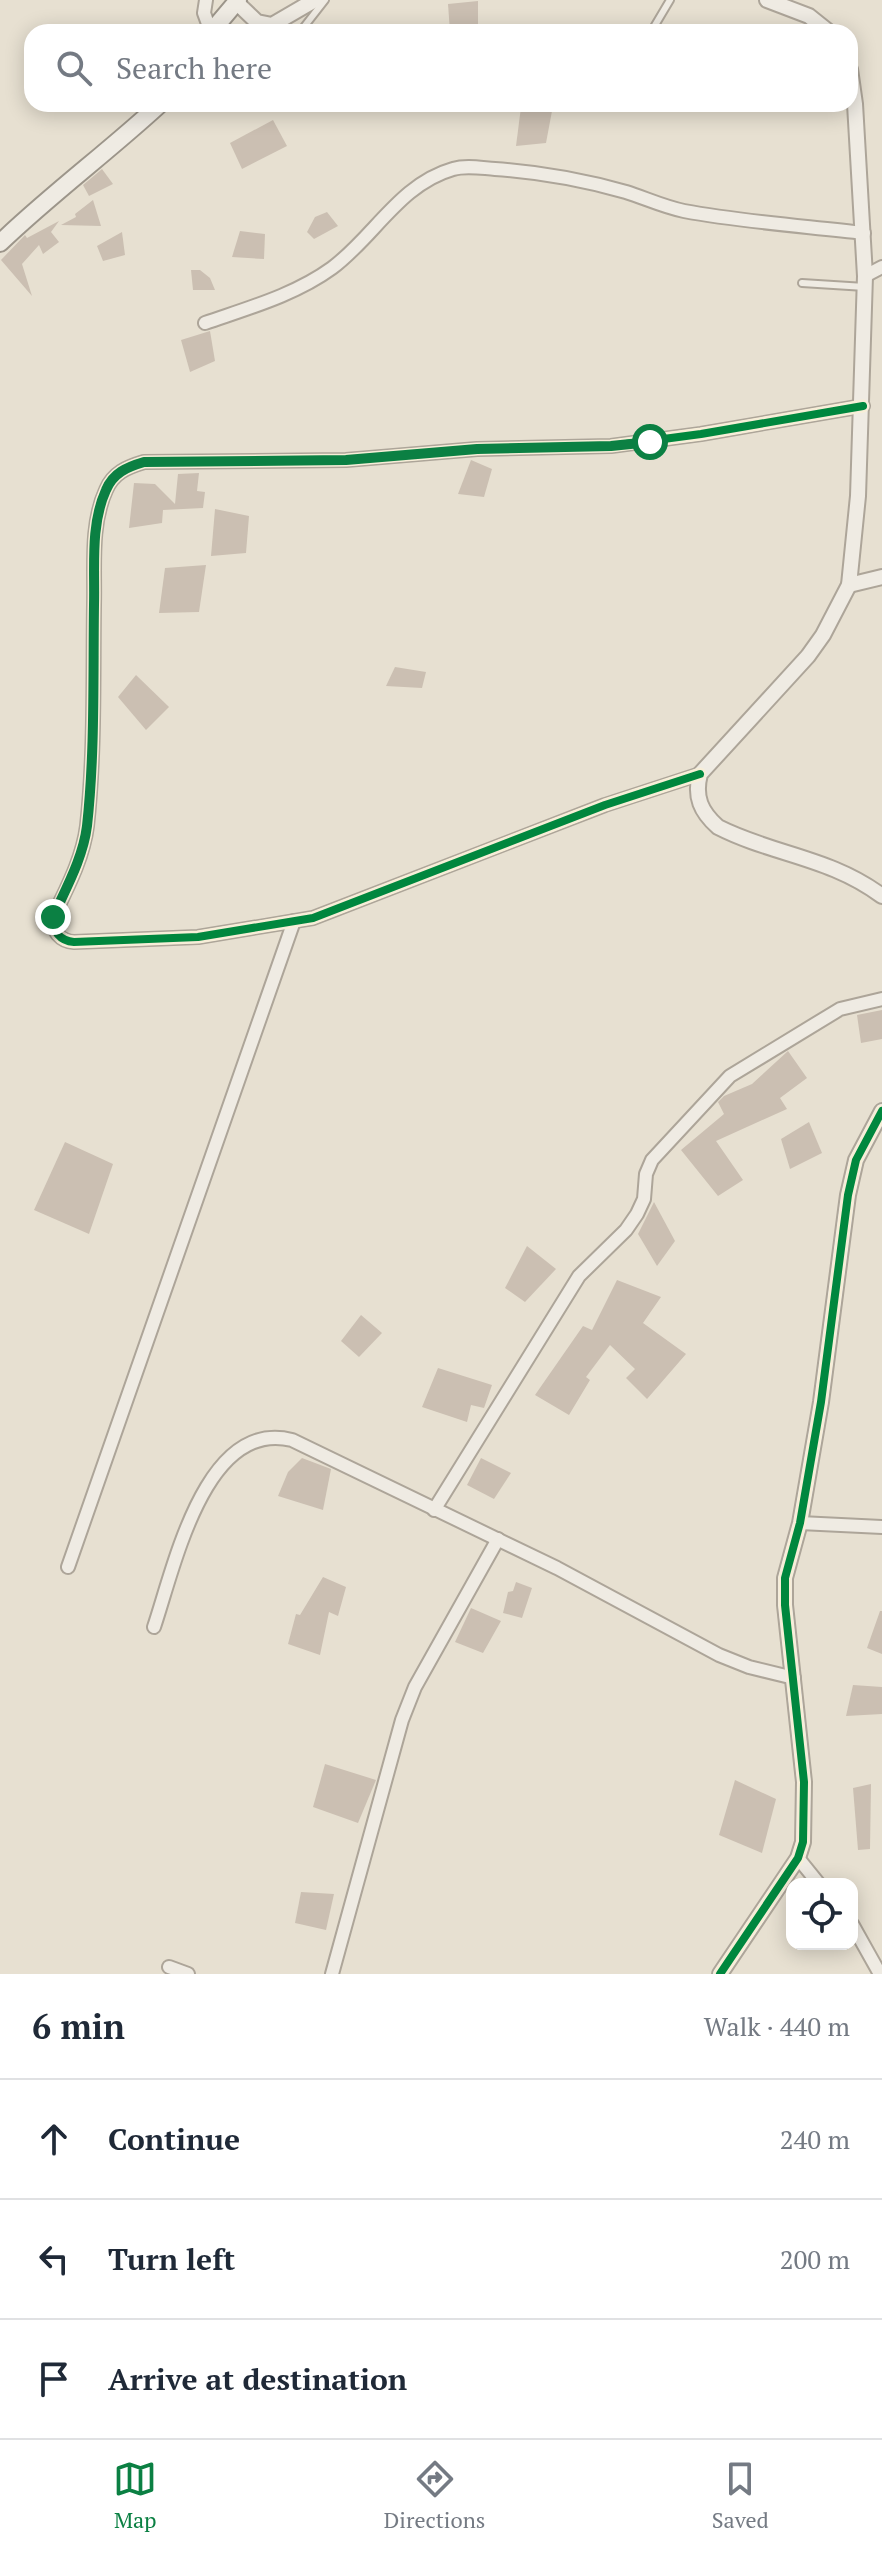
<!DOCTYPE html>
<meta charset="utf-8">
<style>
body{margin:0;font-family:"PT Serif",serif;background:#f2f2f3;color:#1f2937}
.controls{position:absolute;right:24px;bottom:24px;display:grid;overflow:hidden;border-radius:16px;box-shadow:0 4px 20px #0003}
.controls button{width:72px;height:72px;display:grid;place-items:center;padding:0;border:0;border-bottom:2px solid #e0e1e3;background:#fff;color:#1f2937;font:40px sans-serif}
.stop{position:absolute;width:24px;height:24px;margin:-18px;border:6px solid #0b8043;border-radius:50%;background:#fff}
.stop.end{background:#0b8043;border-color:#fff;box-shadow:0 2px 8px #0008}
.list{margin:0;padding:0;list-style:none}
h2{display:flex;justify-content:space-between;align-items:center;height:104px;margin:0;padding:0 32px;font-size:34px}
h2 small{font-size:26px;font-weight:400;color:#747a83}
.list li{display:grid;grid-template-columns:52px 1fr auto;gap:24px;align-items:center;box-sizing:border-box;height:120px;padding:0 32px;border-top:2px solid #e0e1e3}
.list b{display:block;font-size:30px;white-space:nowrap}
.list em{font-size:26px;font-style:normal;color:#747a83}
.icon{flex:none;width:44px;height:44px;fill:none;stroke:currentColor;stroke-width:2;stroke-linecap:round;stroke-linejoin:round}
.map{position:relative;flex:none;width:882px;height:1974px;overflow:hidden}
.search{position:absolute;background:#fff;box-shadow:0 4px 20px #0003;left:24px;right:24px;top:24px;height:88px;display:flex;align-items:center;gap:20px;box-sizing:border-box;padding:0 28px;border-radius:24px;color:#747a83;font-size:30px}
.sheet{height:464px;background:#fff}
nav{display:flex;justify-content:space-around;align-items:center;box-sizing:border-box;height:112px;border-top:2px solid #e0e1e3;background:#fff;font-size:22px;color:#747a83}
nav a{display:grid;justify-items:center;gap:4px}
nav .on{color:#0b8043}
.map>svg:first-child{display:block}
.building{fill:#cbbfb2}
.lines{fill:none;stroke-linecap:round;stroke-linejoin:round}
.service-casing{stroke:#ada599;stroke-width:10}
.minor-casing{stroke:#ada599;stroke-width:16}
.tertiary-casing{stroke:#ada599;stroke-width:18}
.secondary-casing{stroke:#9c958a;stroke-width:20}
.service{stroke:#efebe3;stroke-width:6}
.minor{stroke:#efebe3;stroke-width:12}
.tertiary{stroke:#efebe3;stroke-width:14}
.secondary{stroke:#efebe3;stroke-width:16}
.cycleway-casing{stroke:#f7eed8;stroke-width:13}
.cycleway{stroke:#00873e;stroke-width:8}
.route{stroke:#0b8043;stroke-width:10}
</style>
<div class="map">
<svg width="882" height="1974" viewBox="0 0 882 1974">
<rect width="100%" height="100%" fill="#e7e0d1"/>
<g class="building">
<path d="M478,1V32H450L448,4Z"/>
<path d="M521,107L552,111L546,143L516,146Z"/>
<path d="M273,120L287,146L242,169L230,143Z"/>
<path d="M102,169L113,184L89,196L83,185Z"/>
<path d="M93,200L101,226L61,225L76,217L75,214Z"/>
<path d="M327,212L338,226L314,239L307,232L315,217Z"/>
<path d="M59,221L51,232L59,242L43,254L39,245L22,264L32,296L1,260L25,235L27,238Z"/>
<path d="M240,231L265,234L264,259L232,257Z"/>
<path d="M122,232L125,255L103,261L97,246Z"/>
<path d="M191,270H200L210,278L215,290H193Z"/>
<path d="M210,331L215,361L190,372L181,340Z"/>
<path d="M471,460L492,469L484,497L458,494Z"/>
<path d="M199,473L197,491L205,492L203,508L163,510L162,523L129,528L134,483L155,484L175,504L178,474Z"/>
<path d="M215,509L249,516L246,553L211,556Z"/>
<path d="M206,565L199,612L159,613L165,568Z"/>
<path d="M395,667L426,672L422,688L386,686Z"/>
<path d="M136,675L169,707L146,730L118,697Z"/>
<path d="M882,1010V1039L861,1043L857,1015Z"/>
<path d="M788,1051L807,1078L780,1098L787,1109L716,1141L743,1180L718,1196L681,1150L724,1114L718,1102L724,1096L752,1084Z"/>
<path d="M809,1122L822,1153L790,1169L781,1139Z"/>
<path d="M65,1142L113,1164L89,1234L34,1210Z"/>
<path d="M654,1202L675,1241L657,1266L638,1234Z"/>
<path d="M527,1246L556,1269L525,1302L505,1288Z"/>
<path d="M617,1280L661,1297L643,1323L686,1354L647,1399L626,1378L635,1369L610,1345L586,1377L590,1380L569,1415L535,1395L583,1326L592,1330Z"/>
<path d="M361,1315L382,1333L359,1357L341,1341Z"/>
<path d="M438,1368L492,1385L484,1408L471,1405L467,1422L422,1407Z"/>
<path d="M302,1458L331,1469L323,1510L278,1496L288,1472Z"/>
<path d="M481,1458L511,1473L494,1499L467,1485Z"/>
<path d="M323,1577L346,1587L338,1616L329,1612L320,1655L288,1644L296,1614L300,1615Z"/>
<path d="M516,1582L532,1588L522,1618L503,1613L508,1592L513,1591Z"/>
<path d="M471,1608L501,1621L483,1653L455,1642Z"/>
<path d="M880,1611H882V1654L867,1648Z"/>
<path d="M853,1685L882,1687V1714L846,1716Z"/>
<path d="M325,1764L376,1780L358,1823L313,1807Z"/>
<path d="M735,1780L776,1799L762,1853L719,1835Z"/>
<path d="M871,1784L870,1849L858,1850L853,1788Z"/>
<path d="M301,1892L334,1894L326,1930L295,1923Z"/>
</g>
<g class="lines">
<g class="service-casing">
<g id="service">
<path d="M300,32L325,0"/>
<path d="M651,32L670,0"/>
<path d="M802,283L865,287"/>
</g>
</g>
<g class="minor-casing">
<g id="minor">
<path d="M206,0L204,13L211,32"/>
<path d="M865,276L882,267"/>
<path d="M205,323C248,308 295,295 332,268C374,237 400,184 453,169C466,165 481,168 495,169C539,172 584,180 626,192C645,198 664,207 684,211C743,222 804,226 864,233"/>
<path d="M700,774L605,805L313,918L198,937L74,942C60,941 52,931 53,917C67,888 83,858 87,826C95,753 93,678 94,605C95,568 90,525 106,490C113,473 127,467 144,462L346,460L477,449L611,446L701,434L863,406"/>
<path d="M434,1510L579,1276L626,1230L637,1214L644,1199L646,1174L652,1160L730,1076L840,1009L882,999"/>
<path d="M800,1523L882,1527"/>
<path d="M68,1567L294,921"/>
<path d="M154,1627C174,1568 205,1418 292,1440L557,1568L719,1655L749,1667L794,1678"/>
<path d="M798,1858L819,1884"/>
<path d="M852,1924L880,1974"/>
<path d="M169,1967L188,1974"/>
<path d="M332,1974L402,1720L415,1687L498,1539"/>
</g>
</g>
<g class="tertiary-casing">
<g id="tertiary">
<path d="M767,0L809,16L829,32"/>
<path d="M236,2L257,22L272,25L315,0"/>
<path d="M850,69L855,104L865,276L858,496L849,585L823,635L808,656L700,774C694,797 701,812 718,827C773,855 830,857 882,896"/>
<path d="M849,585L882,577"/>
<path d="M720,1974L798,1858L803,1842L804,1782L785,1605V1578L800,1523L821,1402L848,1195L856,1160L882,1111"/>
</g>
</g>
<g class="secondary-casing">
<g id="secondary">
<path d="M211,32L238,0"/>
<path d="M0,243C51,194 108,152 160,104"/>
</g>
</g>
<use href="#service" class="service"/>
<use href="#minor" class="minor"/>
<use href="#tertiary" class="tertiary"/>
<use href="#secondary" class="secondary"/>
<g class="cycleway-casing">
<g id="cycleway">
<path d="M700,774L605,805L313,918L198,937L74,942C60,941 52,931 53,917C67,888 83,858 87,826C95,753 93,678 94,605C95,568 90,525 106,490C113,473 127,467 144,462L346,460L477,449L611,446L701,434L863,406"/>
<path d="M720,1974L798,1858L803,1842L804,1782L785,1605V1578L800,1523L821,1402L848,1195L856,1160L882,1111"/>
</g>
</g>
<use href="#cycleway" class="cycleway"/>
</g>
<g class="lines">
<path class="route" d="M53,917C66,888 83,858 87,826C95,753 93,678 94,605C95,568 90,525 106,490C113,473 127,467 144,462L346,460L477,449L611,446L650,442"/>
</g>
</svg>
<div class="controls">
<button><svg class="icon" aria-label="locate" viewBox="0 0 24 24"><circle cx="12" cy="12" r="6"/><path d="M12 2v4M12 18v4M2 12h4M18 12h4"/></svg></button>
</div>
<div class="stop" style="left:650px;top:442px"></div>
<div class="stop end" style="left:53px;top:917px"></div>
<div class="search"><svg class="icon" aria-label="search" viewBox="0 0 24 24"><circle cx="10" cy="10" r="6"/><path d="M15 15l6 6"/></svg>Search here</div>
</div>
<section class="sheet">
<h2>6 min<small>Walk · 440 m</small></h2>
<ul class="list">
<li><svg class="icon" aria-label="ahead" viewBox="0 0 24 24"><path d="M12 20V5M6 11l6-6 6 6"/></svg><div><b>Continue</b></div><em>240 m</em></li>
<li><svg class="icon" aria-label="left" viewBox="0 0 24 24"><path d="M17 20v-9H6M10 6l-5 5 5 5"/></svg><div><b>Turn left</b></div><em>200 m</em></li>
<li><svg class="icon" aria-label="arrive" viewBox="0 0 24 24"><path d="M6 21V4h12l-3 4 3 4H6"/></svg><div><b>Arrive at destination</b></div></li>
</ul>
</section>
<nav>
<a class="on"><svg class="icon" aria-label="map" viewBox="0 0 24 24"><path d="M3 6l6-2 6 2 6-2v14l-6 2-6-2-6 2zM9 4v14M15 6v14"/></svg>Map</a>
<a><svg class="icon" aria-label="directions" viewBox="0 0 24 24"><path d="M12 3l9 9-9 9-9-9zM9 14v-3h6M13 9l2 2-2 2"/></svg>Directions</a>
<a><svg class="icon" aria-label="saved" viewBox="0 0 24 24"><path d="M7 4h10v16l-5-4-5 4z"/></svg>Saved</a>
</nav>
